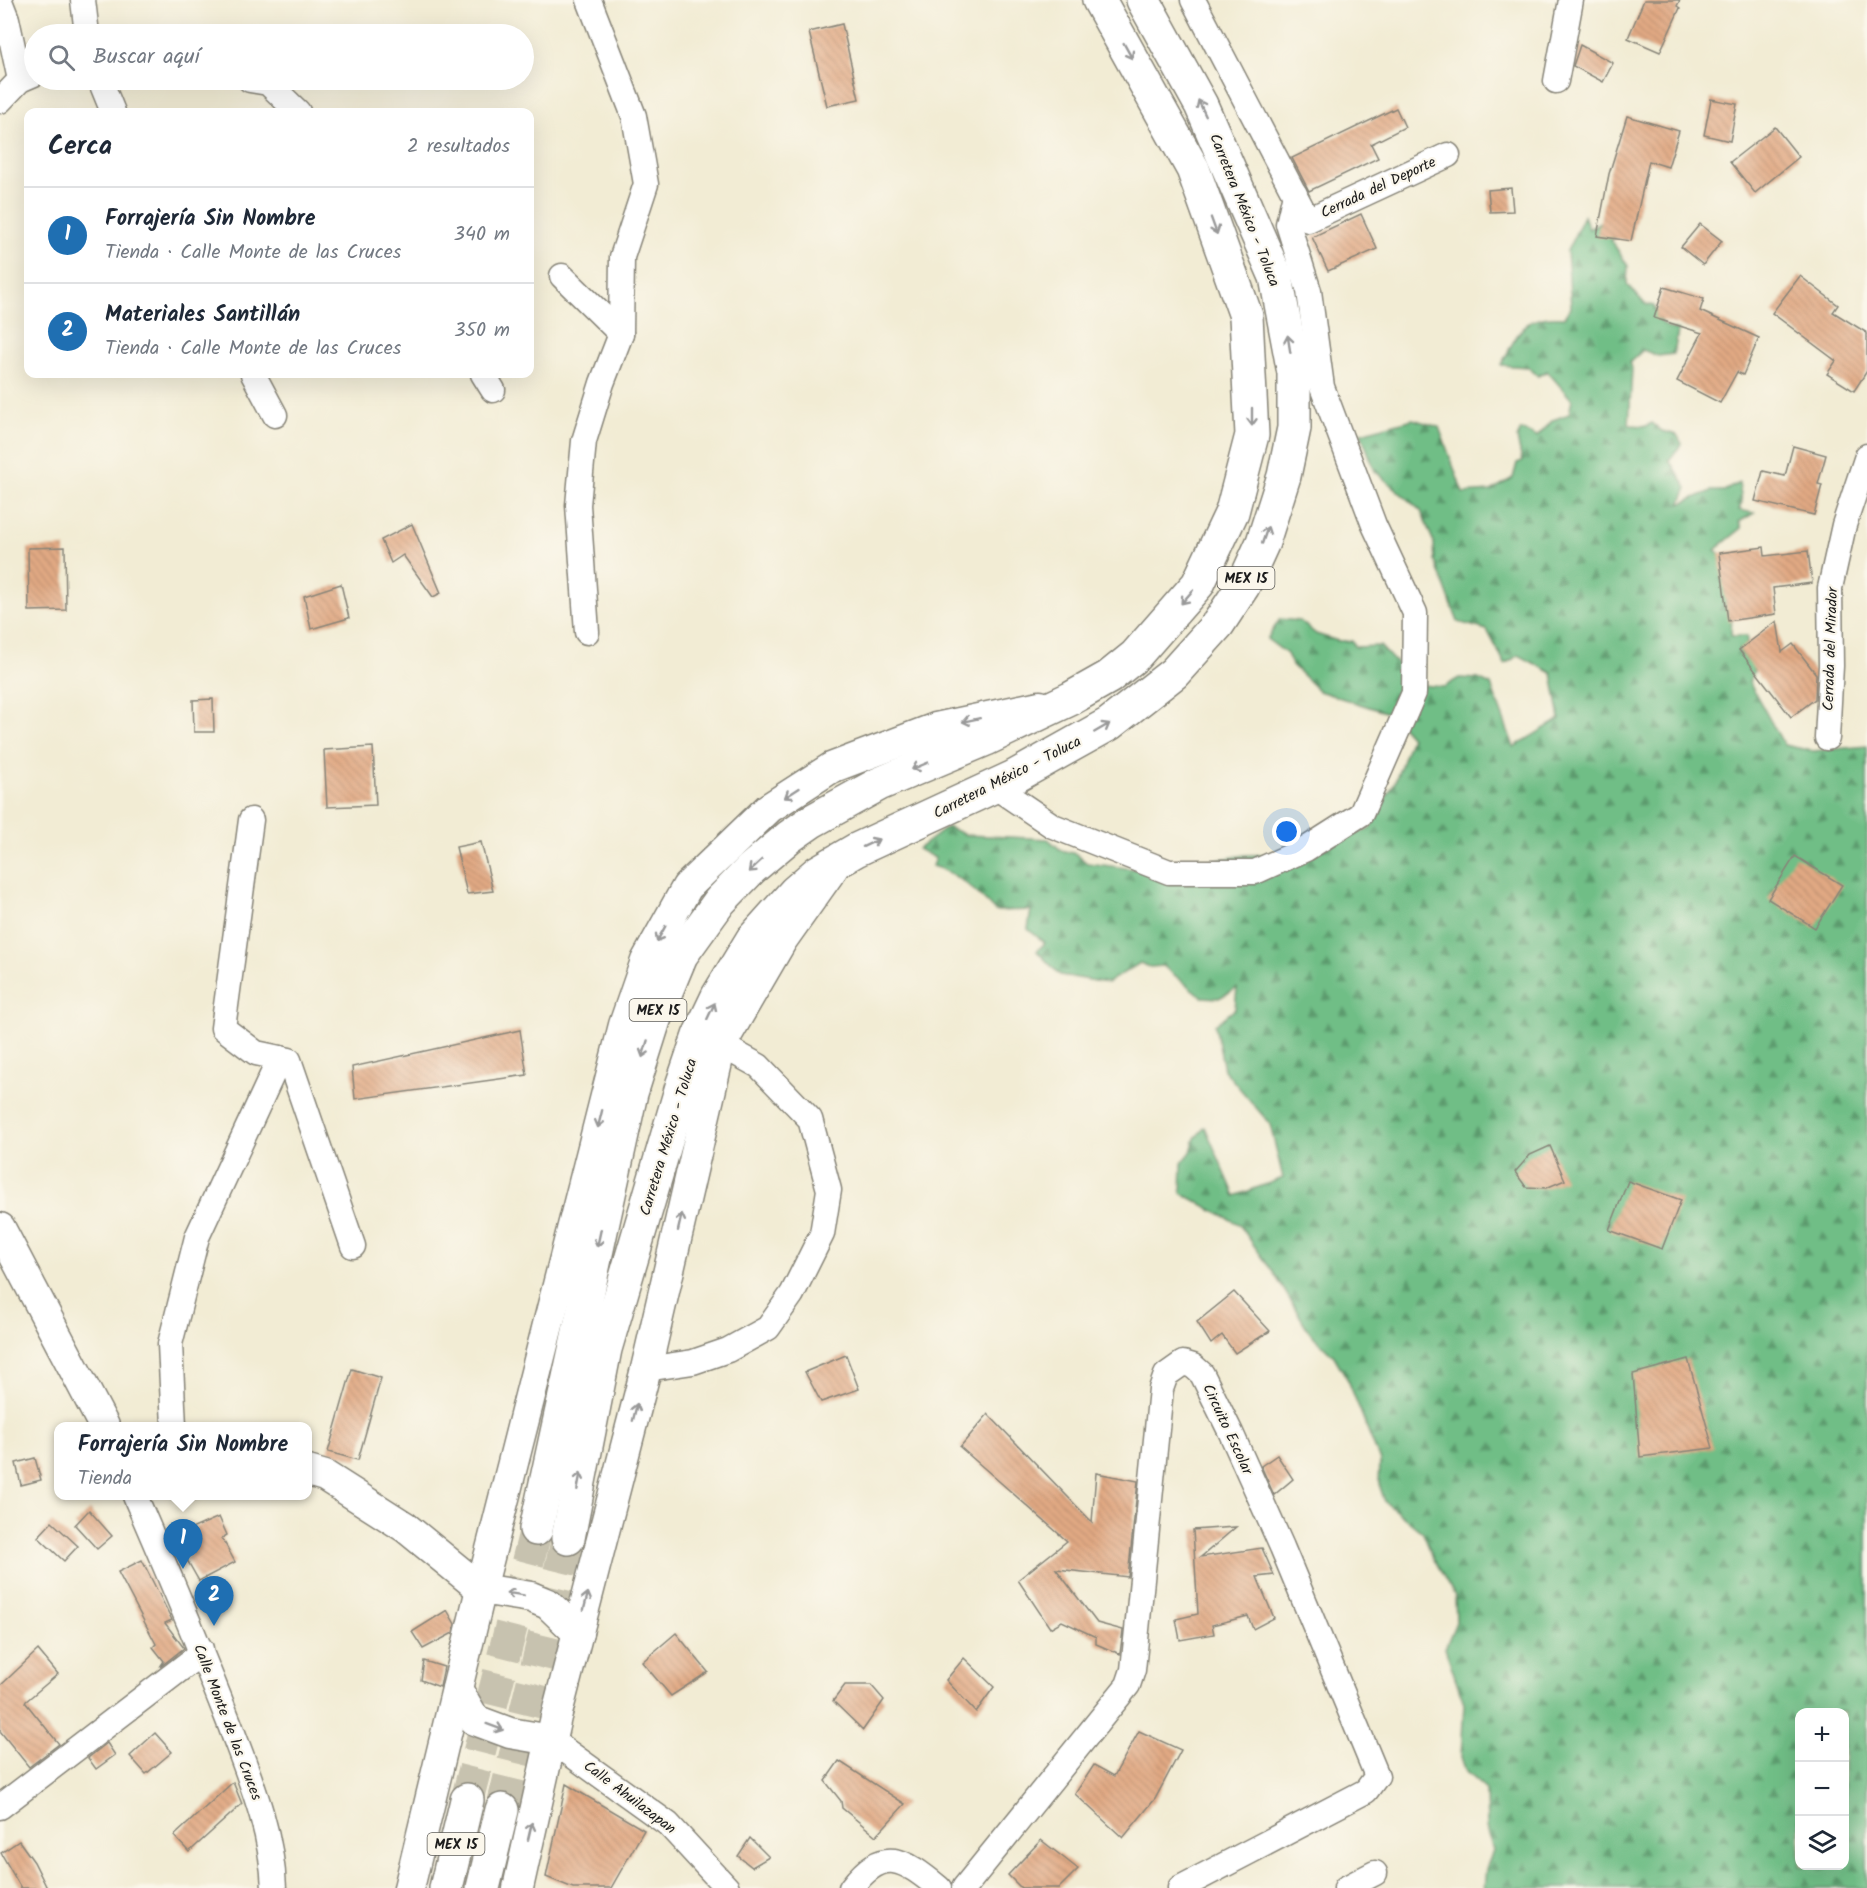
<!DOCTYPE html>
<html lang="es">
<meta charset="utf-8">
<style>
body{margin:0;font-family:Kalam,sans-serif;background:#f2f2f3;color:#1f2937}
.controls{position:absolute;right:18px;bottom:18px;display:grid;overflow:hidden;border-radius:12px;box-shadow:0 6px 24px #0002}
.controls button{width:54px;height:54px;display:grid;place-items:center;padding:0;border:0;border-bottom:2px solid #e0e1e3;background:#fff;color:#1f2937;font:30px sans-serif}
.you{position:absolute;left:1287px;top:832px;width:21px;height:21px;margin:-15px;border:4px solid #fff;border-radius:50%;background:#1a73e8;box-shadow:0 0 0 9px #1a73e833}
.badge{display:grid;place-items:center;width:39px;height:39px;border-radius:50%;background:#1f6fb2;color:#fff;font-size:20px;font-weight:700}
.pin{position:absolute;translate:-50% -50px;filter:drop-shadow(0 2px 3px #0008)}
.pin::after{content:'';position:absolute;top:32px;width:21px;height:18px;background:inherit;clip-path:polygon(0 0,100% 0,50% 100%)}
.popup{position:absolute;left:54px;top:1422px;width:258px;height:78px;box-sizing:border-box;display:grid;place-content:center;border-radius:12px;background:#fff;filter:drop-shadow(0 2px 4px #0005);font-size:20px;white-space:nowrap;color:#747a83}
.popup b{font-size:22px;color:#1f2937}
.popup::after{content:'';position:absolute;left:50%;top:100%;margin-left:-12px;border:12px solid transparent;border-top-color:#fff}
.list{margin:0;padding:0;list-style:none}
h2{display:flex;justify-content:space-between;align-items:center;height:78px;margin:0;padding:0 24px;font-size:26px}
h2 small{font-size:20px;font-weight:400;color:#747a83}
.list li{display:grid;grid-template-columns:39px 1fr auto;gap:18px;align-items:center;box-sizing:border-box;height:96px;padding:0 24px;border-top:2px solid #e0e1e3}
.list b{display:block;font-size:22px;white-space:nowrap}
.list p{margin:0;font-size:20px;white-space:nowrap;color:#747a83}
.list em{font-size:20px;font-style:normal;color:#747a83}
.icon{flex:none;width:33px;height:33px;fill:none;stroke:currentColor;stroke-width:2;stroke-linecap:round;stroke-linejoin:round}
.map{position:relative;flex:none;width:1867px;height:1888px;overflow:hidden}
.search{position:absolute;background:#fff;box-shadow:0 6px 24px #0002;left:24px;top:24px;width:510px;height:66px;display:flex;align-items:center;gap:15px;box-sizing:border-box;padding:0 21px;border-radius:33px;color:#747a83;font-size:22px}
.panel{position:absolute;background:#fff;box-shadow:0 6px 24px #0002;left:24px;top:108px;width:510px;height:270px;border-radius:12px}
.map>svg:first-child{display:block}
.forest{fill:url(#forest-firs);stroke:#466d51;stroke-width:1.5;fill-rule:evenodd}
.building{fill:url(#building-back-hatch)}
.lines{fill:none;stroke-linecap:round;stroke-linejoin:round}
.primary-tunnel{stroke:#c7c2af;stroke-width:33;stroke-dasharray:33 16;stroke-linecap:butt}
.minor-casing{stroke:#878478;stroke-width:27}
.tertiary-casing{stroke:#878478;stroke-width:33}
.primary-casing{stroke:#878478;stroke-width:36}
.minor{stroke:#fff;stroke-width:24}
.tertiary{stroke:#fff;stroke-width:30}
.primary{stroke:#fff;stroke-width:33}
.oneway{stroke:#999}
.labels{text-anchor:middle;stroke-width:4.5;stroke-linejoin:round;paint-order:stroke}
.shield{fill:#fbf7ec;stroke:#5f5e5a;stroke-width:1.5}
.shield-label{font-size:14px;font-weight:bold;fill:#1c1c1c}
.street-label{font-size:15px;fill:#1c1c1c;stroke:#fbf7ec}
</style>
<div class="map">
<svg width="1867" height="1888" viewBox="0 0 1867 1888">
<defs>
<pattern id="forest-firs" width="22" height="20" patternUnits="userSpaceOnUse" patternTransform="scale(1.5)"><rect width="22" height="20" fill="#70be86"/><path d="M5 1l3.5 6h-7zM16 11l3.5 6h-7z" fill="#5b9a6d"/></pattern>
<pattern id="building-back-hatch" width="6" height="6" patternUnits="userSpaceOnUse" patternTransform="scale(1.5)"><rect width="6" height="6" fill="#e1a983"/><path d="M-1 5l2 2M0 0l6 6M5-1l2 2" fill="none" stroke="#c09171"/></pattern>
</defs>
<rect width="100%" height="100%" fill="#fbf7ec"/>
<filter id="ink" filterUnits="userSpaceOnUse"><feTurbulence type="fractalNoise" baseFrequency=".0167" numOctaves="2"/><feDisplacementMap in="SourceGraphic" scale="12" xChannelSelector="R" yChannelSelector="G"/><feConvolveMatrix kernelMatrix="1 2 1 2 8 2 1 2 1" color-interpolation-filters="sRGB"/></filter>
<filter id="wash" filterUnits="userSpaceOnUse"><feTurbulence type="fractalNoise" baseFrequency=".008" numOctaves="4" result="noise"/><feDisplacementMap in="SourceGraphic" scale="24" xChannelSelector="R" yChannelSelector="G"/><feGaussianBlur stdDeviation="1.35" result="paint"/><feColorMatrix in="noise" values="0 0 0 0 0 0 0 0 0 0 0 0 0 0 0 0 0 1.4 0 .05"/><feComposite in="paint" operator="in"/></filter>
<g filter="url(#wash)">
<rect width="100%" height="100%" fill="#f2ecd4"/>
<path class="forest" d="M1584,216L1589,229L1603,220L1616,238L1611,240L1628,266L1627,284L1645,304L1654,306C1659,321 1662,327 1678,331L1674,354L1658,356L1643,350L1629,363L1632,368L1629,425L1647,426L1652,423L1662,431L1677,435L1682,444L1669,460L1687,488L1680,504L1711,491H1724L1739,483L1742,502L1739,510L1754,513L1739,522L1742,528L1715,550L1734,564L1731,636H1747L1746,659L1758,663L1749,682L1784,745L1813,751L1867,746V1888H1484L1486,1869L1493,1851L1487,1827L1486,1790L1466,1772L1461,1757L1464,1703L1445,1648L1456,1622L1455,1596L1434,1560L1423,1533L1385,1502L1379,1484L1380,1461L1348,1380L1334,1356L1310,1333L1277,1278L1239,1224L1181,1193L1182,1163L1191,1152L1195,1138L1205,1127L1235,1196L1283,1178L1270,1124L1224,1070L1215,1025L1235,1009L1237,988L1219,998L1202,997L1163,966L1150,967L1140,963L1107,983L1060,975L1037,951L1045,943L1028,929L1031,910L995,911C977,892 958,873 932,866L935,858L918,849L947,827L966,835L1048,839L1061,850L1076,854L1087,863L1150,871L1245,855L1310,854L1370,828L1379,815L1384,801L1395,782L1411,737L1391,714L1319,691L1292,665L1287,654L1267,639L1280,619L1300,621L1316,634L1338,641H1352L1355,647L1380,646L1393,660L1420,675L1411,684L1444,687L1459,678L1478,679L1491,685L1514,747L1560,719L1552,673L1519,655L1505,664L1487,630L1458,622L1435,561L1434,543L1421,511L1375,471L1361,433L1413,419L1439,427L1463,493L1491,491L1513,478L1517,463L1522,461L1517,438L1521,430L1537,437L1553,420L1569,414L1572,400L1547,371L1538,376L1528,367L1501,365C1519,332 1522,314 1564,317L1571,307L1567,251ZM1800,1712H1844V1866H1800Z"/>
<g id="blocks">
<g class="building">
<path d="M1644,0H1680L1677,6L1680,8L1660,52L1628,38Z"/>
<path d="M842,24L859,99L827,106L809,32Z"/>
<path d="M1580,45L1613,63L1603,82L1573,66Z"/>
<path d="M1711,99L1737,104L1730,141L1704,135Z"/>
<path d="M1396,108L1405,127L1371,144L1378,158L1309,191L1292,158Z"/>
<path d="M1627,116L1679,131L1668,167L1649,161L1631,241L1597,236L1609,174Z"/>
<path d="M1775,127L1799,157L1755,193L1730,162Z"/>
<path d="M1511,188L1513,211L1490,212L1488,190Z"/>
<path d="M1361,214L1377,249L1328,271L1312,237Z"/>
<path d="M1700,224L1722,241L1703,265L1681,247Z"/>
<path d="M1800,276L1838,305L1833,312L1867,333V371L1854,391L1827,374L1836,361L1772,313Z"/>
<path d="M1664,287L1704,299L1700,311L1759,338L1743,375L1737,372L1720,403L1677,381L1702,333L1654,318Z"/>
<path d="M1793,446L1826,455L1818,484L1822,485L1814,515L1755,501L1763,471L1785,476Z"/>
<path d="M412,524L441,593L433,597L403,555L391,563L381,540Z"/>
<path d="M65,547L66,610L29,611L28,548Z"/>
<path d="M1764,547L1765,556L1808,551L1812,583L1773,588L1776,614L1728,621L1719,553Z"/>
<path d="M341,584L349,618L311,629L304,596Z"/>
<path d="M1777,621L1782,652L1793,644L1816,674L1815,699L1791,717L1739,650Z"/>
<path d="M213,699L214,732H194L193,700Z"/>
<path d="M373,747L376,805L327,807L324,750Z"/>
<path d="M481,842L493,891L467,894L456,847Z"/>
<path d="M1795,856L1842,885L1815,928L1768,899Z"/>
<path d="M520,1030L527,1075L355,1099L352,1067Z"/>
<path d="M1550,1146L1565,1180L1546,1188L1526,1187L1515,1172L1530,1155Z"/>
<path d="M1628,1181L1681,1200L1662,1249L1609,1230Z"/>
<path d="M1234,1292L1270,1331L1235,1353L1222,1335L1211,1344L1197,1322Z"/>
<path d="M846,1355L859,1389L821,1402L805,1372Z"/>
<path d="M1688,1359L1713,1448L1640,1457L1633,1374Z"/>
<path d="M352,1369L381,1378L358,1460L328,1452Z"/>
<path d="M988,1414L1092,1522L1096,1473L1138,1481L1128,1577L1056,1569L1097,1623L1123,1630L1120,1654L1096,1644V1637L1062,1621L1050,1628L1018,1580L1067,1541L960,1447Z"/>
<path d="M1277,1455L1293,1479L1274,1495L1261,1466Z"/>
<path d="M35,1458L41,1480L21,1485L16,1463Z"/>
<path d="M89,1510L112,1536L97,1549L75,1525Z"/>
<path d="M219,1517L227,1535L222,1538L235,1562L199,1581L186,1558L190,1556L180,1534Z"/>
<path d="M52,1522L78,1546L64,1561L38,1537Z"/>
<path d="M1236,1527L1201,1557L1262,1548L1274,1575L1257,1577L1274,1618L1253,1629L1248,1616L1212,1625L1214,1634L1180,1640L1176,1619L1198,1614L1193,1530Z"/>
<path d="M142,1560L172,1620L165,1623L184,1648L160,1667L164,1661L153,1647L156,1644L118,1572Z"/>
<path d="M447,1610L455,1624L453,1633L423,1649L412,1632Z"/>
<path d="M676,1633L708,1672L671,1696L642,1662Z"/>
<path d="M38,1650L58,1674L25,1702L59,1744L29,1767L0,1731V1686Z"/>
<path d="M964,1658L994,1687L976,1712L946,1680Z"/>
<path d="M424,1661L444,1667L440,1687L421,1680Z"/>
<path d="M845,1685H871L884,1700L863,1730L833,1701Z"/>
<path d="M1139,1731L1181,1750L1155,1799L1123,1838L1075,1794L1094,1765L1114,1776Z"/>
<path d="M155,1733L172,1752L146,1774L130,1756Z"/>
<path d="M107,1743L115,1755L96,1769L88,1758Z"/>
<path d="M839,1761L905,1804L876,1836L842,1808L841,1801L825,1781Z"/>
<path d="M233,1782L242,1804L189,1852L174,1836Z"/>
<path d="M566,1784L644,1830L611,1888H573L546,1877Z"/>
<path d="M750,1838L769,1857L752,1867L738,1856Z"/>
<path d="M1041,1840L1078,1869L1059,1888H1021L1008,1875Z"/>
<path d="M19,1841L34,1862L47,1888H21L1,1853Z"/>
</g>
</g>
</g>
<g filter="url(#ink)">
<use href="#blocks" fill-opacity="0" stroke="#878478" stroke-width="1.5"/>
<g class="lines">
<g class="primary-tunnel">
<path d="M467,1800L536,1529"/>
<path d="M502,1810L568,1538"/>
</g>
<g class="minor-casing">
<g id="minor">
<path d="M83,0L87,34"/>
<path d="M1193,0L1308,220L1448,155"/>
<path d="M0,1L7,19L20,80"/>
<path d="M100,80L113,112"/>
<path d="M250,80L268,83L298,112"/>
<path d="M1556,81L1571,0"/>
<path d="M0,101L20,80L34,74"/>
<path d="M562,276L621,334"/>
<path d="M253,374L275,415"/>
<path d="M483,374L493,390"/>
<path d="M587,632L578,505L584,441L602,383L621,334L622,257L646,184L634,116L589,0"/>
<path d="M1827,738L1831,666L1830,588L1844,525L1867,456"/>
<path d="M994,786L1053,826L1169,872H1255L1306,849L1361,814L1414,693L1415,613L1374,525L1322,387L1309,291L1288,224L1295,194"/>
<path d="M251,820L223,1028L256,1053L289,1060L353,1246"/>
<path d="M646,1369L693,1362L728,1350L768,1328L792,1294L822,1234L829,1190L810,1119L759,1066L721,1045"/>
<path d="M174,1426L170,1344L197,1237L280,1058"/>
<path d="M135,1496C168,1572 200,1648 230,1725C250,1779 272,1830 274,1888"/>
<path d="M551,1740L668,1824L727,1888"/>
<path d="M0,1807L195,1658L201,1649"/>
<path d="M851,1888C884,1845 903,1859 939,1888"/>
<path d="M964,1888L1128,1685L1133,1670L1161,1389L1166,1375L1183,1363L1193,1366L1202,1374L1231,1433L1282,1547L1377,1776L1366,1791L1180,1888"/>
<path d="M1346,1888L1375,1873"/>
</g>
</g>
<g class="tertiary-casing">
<g id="tertiary">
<path d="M0,1228L104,1426"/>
<path d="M308,1471L325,1476L405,1527L481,1589L531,1597L548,1604L578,1633"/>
<path d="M457,1689L475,1720L510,1733L551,1740"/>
<path d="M409,1888L481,1589L624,1025L646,961L687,887L769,808L831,768L936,728L1040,706"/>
<path d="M518,1888L556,1717L646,1369L721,1045L782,940L833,868"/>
</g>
</g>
<g class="primary-casing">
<g id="primary">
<path d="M536,1529L631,1093L654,1020L681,955L720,901L751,869L789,837L812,821L879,784L986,739L1070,699L1109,677L1135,656L1198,584L1232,512L1252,435L1246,316L1193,169L1099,0"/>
<path d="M568,1538L605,1349L683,1083L699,1036L718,996L752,940L795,892L818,872L856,850L1014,777L1109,724L1174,673L1218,624L1243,586L1263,542L1284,476L1294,428V373L1276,277L1201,105L1143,0"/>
<path d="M446,1888L467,1800"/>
<path d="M483,1888L502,1810"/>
</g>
</g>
<use href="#minor" class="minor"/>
<use href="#tertiary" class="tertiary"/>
<use href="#primary" class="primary"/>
</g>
<defs><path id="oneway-shaft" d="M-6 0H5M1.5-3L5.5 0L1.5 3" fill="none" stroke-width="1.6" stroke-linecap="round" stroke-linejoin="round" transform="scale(1.5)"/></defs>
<g class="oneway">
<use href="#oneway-shaft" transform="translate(1128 51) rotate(61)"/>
<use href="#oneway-shaft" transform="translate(1202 108) rotate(-115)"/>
<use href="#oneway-shaft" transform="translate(1214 226) rotate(70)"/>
<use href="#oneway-shaft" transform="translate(1289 344) rotate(-99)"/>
<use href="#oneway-shaft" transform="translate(1252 417) rotate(90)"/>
<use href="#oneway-shaft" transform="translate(1265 535) rotate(-71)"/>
<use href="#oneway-shaft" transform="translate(1187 597) rotate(131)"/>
<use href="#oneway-shaft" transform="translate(971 720) rotate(168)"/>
<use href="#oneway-shaft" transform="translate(1102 728) rotate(-30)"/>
<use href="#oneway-shaft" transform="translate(920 766) rotate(157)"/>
<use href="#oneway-shaft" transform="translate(792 793) rotate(147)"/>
<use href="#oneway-shaft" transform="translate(871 843) rotate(-25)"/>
<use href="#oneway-shaft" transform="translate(755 866) rotate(137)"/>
<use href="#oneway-shaft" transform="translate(661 934) rotate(119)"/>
<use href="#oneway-shaft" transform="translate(711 1011) rotate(-65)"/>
<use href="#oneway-shaft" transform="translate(645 1049) rotate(107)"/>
<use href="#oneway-shaft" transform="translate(600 1119) rotate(104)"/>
<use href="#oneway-shaft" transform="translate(680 1222) rotate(-77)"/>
<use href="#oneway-shaft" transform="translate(599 1238) rotate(102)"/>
<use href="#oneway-shaft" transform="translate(635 1412) rotate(-76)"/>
<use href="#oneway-shaft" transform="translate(579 1481) rotate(-79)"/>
<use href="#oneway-shaft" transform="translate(515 1594) rotate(-171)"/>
<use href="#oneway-shaft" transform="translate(586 1601) rotate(-76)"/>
<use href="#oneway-shaft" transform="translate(495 1727) rotate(20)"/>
<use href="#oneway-shaft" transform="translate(530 1831) rotate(-77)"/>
</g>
</g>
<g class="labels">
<g class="shield">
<rect x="1217.5" y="567" width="57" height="22" rx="4.5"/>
<rect x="629.5" y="999" width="57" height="22" rx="4.5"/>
<rect x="427.5" y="1833" width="57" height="22" rx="4.5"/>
</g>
<g class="shield-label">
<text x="1246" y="583">MEX 15</text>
<text x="658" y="1015">MEX 15</text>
<text x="456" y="1849">MEX 15</text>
</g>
<g class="street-label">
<text transform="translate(1378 187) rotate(-25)" y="5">Cerrada del Deporte</text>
<text transform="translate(1245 210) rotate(68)" y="5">Carretera México - Toluca</text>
<text transform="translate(1830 649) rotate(-88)" y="5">Cerrada del Mirador</text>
<text transform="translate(1007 777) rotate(-27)" y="5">Carretera México - Toluca</text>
<text transform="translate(668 1137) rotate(-73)" y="5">Carretera México - Toluca</text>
<text transform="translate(1228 1429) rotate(65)" y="5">Circuito Escolar</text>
<text transform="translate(228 1722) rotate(69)" y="5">Calle Monte de las Cruces</text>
<text transform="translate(630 1797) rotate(37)" y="5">Calle Ahuilazapan</text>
</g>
</g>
</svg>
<div class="controls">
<button>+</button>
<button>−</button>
<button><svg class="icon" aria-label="layers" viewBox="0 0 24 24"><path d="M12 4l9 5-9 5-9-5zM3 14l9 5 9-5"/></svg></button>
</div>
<div class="you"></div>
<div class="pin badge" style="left:183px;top:1569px">1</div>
<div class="popup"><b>Forrajería Sin Nombre</b>Tienda</div>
<div class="pin badge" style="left:214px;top:1626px">2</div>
<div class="search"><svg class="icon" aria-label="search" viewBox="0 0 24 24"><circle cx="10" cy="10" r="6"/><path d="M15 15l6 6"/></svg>Buscar aquí</div>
<section class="panel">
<h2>Cerca<small>2 resultados</small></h2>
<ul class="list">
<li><span class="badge">1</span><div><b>Forrajería Sin Nombre</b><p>Tienda · Calle Monte de las Cruces</p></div><em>340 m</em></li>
<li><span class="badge">2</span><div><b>Materiales Santillán</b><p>Tienda · Calle Monte de las Cruces</p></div><em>350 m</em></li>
</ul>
</section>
</div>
